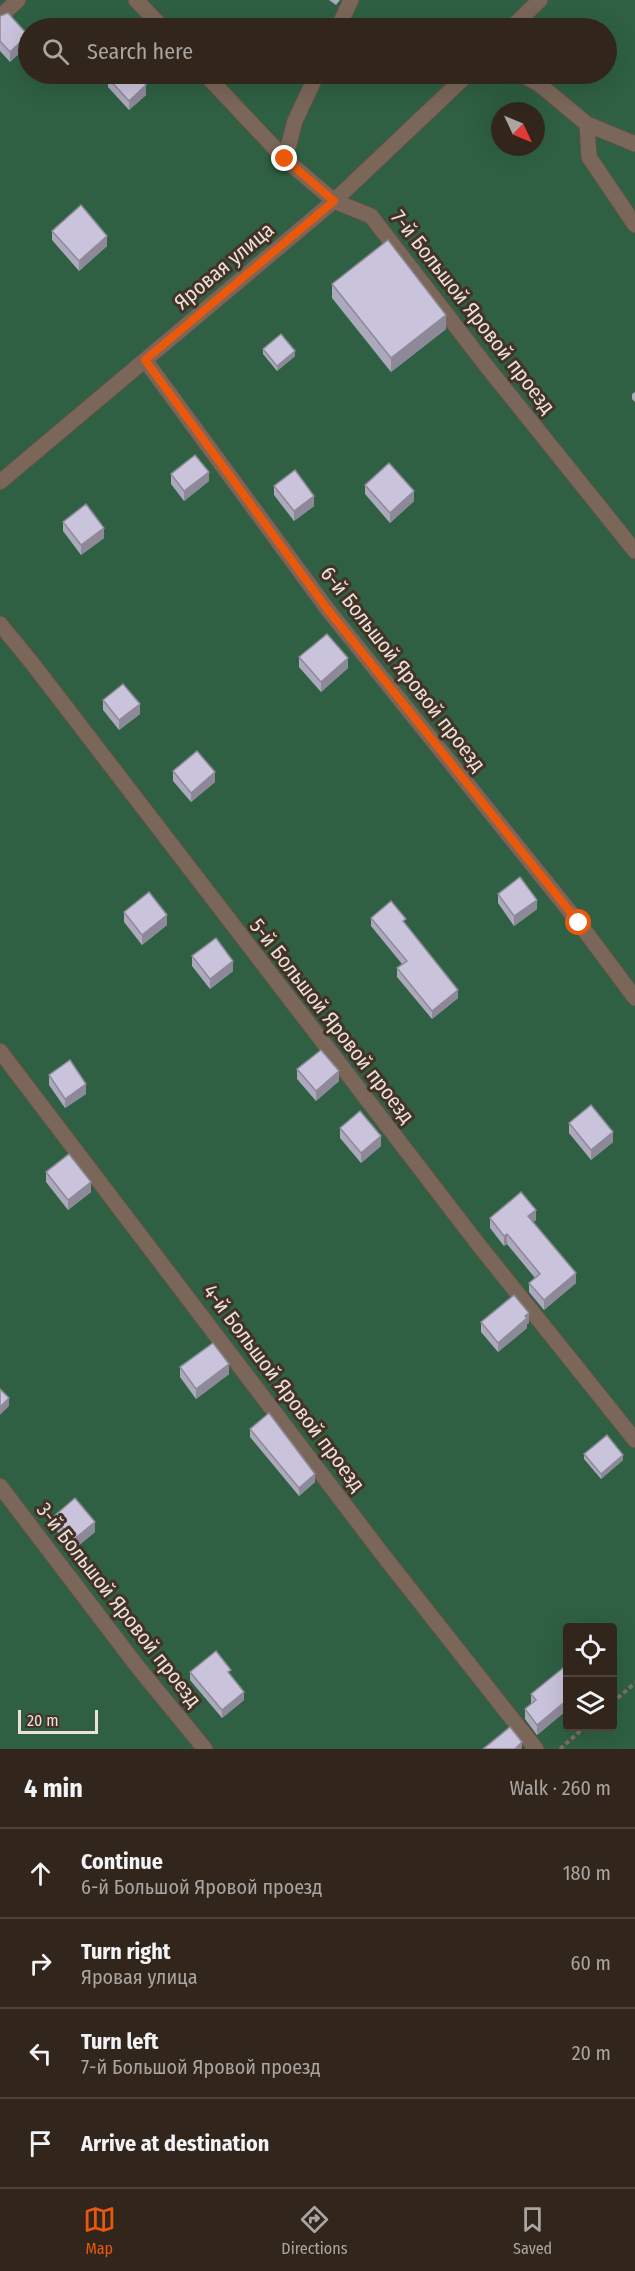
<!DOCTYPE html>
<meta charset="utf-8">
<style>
body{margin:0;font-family:"Fira Sans Condensed",sans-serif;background:#3d3229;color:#f1f3f6}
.controls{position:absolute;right:18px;bottom:18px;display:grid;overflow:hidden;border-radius:6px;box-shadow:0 6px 24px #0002}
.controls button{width:54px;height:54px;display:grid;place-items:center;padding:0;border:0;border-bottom:2px solid #4d433b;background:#32261c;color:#f1f3f6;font:30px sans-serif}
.compass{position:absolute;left:491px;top:102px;width:54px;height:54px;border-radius:50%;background:#32261c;box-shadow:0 6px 24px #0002;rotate:134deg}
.scale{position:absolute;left:18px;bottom:15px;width:80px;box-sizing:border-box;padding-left:6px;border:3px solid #ece0d9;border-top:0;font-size:16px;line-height:21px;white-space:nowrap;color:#ece0d9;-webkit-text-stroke:4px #433226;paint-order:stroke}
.stop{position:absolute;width:18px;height:18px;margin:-14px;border:4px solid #ea580c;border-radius:50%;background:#fff}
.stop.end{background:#ea580c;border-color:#fff;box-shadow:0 2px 6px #0008}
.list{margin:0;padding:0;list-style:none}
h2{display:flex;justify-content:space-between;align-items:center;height:78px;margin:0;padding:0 24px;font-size:26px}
h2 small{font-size:20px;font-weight:400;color:#a8a5a3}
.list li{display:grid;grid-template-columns:39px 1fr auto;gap:18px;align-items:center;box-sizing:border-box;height:90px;padding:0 24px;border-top:2px solid #4d433b}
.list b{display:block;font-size:22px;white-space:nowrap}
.list p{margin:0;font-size:20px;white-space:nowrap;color:#a8a5a3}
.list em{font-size:20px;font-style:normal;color:#a8a5a3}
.icon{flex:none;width:33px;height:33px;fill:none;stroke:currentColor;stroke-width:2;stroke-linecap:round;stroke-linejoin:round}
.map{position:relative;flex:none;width:635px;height:1749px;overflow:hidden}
.search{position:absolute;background:#32261c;box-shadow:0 6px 24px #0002;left:18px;right:18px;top:18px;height:66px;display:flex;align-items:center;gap:15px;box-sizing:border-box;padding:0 21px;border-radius:33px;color:#a8a5a3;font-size:22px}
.sheet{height:438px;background:#32261c}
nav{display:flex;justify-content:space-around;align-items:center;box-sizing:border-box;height:84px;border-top:2px solid #4d433b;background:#32261c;font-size:16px;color:#a8a5a3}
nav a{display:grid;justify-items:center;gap:3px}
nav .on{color:#ea580c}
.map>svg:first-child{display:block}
.green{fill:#2f6043;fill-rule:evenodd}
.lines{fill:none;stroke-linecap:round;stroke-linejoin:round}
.service-casing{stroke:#605147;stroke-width:17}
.minor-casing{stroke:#605147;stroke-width:17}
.path{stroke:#7d6e63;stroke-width:4;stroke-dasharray:4.5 3;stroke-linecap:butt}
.service{stroke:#7a6759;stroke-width:15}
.minor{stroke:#7a6759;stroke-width:15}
.wall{fill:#ada9bc}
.shaded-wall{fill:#8d8999}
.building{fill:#c9c4db;stroke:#8d8999;stroke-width:1.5}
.route{stroke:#ea580c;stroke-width:8}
.labels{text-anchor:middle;stroke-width:6;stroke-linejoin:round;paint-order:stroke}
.street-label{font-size:21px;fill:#ece0d9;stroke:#433226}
</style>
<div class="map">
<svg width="635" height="1749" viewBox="0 0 635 1749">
<rect width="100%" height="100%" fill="#433226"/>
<path class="green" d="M0,0H635V1749H0ZM28,28H606V74H28ZM500,111H536V147H500ZM568,1628H612V1726H568Z"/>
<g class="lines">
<g class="service-casing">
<g id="service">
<path d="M338,28L351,0"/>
<path d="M285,159L295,121L317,74"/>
</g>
</g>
<g class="minor-casing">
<g id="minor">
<path d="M136,0L163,28"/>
<path d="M0,17L18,0"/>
<path d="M511,28L540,0"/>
<path d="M205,74L285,159L334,201L371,216L484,363L635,551"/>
<path d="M521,74L540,85L587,124L635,144"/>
<path d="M587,124L589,157L635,225"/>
<path d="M145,360L328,610L579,923L635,998"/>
<path d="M0,482L334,201L468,74"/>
<path d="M0,624L32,663L478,1244L635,1440"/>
<path d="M0,1051L383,1555L536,1749"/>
<path d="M0,1486L137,1666L205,1749"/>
</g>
</g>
<g class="path">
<path d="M612,1703L635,1683"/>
<path d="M560,1749L586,1726"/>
</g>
<use href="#service" class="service"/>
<use href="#minor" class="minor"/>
</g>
<g class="wall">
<path d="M329,0H340L336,5Z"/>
<path d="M0,16L28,35V45L10,62L0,51Z"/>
<path d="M108,78L146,95L129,110L108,87Z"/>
<path d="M52,231L107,246L79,271L52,240Z"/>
<path d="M332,284L446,329L391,372L332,298Z"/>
<path d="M263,349L295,356L277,371L263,354Z"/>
<path d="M635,392V402L632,399V394Z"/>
<path d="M171,474L209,481L184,501L171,484Z"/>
<path d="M365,485L414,501L390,523L365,494Z"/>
<path d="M274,486L314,506L294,521L274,495Z"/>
<path d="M63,522L104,538L81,555L63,531Z"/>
<path d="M299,657L348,668L321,692L299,667Z"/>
<path d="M103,700L140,714L119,730L103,710Z"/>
<path d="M173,771L215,782L191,802L173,781Z"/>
<path d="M498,894L537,909L514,926L498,903Z"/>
<path d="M124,912L167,925L142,945L124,922Z"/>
<path d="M371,918L406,925L458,998L432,1019L397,977V968L402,964L371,926Z"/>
<path d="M192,956L233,971L210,989L192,966Z"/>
<path d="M297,1069L339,1081L316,1101L297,1079Z"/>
<path d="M49,1075L86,1094L65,1108L49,1085Z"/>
<path d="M569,1123L613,1142L591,1160L569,1133Z"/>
<path d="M340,1128L381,1146L361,1163L340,1138Z"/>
<path d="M46,1172L91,1192L68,1210L46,1182Z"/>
<path d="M490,1218L536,1220L533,1222L576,1283L544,1310L529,1292V1283L535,1278L507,1244L504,1246L490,1228Z"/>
<path d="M481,1322L529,1323L527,1324V1328L498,1352L481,1332Z"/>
<path d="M180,1367L229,1374L196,1399L180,1377Z"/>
<path d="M250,1429L315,1482L299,1496L250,1437Z"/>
<path d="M584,1454L623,1460L601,1479L584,1459Z"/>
<path d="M53,1517L95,1532L73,1550L53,1527Z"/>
<path d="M190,1672L244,1700L222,1718L190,1680Z"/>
<path d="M567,1673V1710L537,1735L525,1719V1709L531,1704V1694Z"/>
</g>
<g class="shaded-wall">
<path d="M28,35V45L10,62V52Z"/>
<path d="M146,85V95L129,110V101Z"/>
<path d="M107,236V246L79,271V261Z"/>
<path d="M446,315V329L391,372V358Z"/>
<path d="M295,351V356L277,371V366Z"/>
<path d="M209,472V481L184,501V491Z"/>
<path d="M414,491V501L390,523V513Z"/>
<path d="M314,496V506L294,521V511Z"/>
<path d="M104,528V538L81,555V545Z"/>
<path d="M348,658V668L321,692V682Z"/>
<path d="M140,704V714L119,730V720Z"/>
<path d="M215,772V782L191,802V793Z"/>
<path d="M537,900V909L514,926V916Z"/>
<path d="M167,915V925L142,945V935Z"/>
<path d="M233,961V971L210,989V979Z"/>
<path d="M458,990V998L432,1019V1011Z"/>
<path d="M339,1071V1081L316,1101V1091Z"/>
<path d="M86,1084V1094L65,1108V1099Z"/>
<path d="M613,1132V1142L591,1160V1150Z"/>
<path d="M381,1136V1146L361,1163V1153Z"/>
<path d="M91,1182V1192L68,1210V1200Z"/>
<path d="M536,1210V1220L528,1226V1216Z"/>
<path d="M507,1234V1244L504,1246V1236Z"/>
<path d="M576,1273V1283L544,1310V1300Z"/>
<path d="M529,1313V1323L527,1324V1328L498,1352V1343Z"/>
<path d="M229,1364V1374L196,1399V1389Z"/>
<path d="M9,1398V1406L0,1415V1407Z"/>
<path d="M623,1455V1460L601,1479V1474Z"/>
<path d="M315,1474V1482L299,1496V1488Z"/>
<path d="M95,1522V1532L73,1550V1540Z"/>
<path d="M244,1692V1700L222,1718V1710Z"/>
<path d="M567,1700V1710L537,1735V1725Z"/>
<path d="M522,1742V1747L521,1749H515Z"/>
</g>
<g class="building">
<path d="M8,13L28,35L10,52L0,41V16Z"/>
<path d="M113,74H136L146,85L129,101L108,78Z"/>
<path d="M81,205L107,236L79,261L52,231Z"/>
<path d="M388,240L446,315L391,358L332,284Z"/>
<path d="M281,334L295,351L277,366L263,349Z"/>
<path d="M195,455L209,472L184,491L171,474Z"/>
<path d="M389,463L414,491L390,513L365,485Z"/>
<path d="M295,470L314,496L294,511L274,486Z"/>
<path d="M86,504L104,528L81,545L63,522Z"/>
<path d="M327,634L348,658L321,682L299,657Z"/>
<path d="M123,684L140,704L119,720L103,700Z"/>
<path d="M197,751L215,772L191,793L173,771Z"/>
<path d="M520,877L537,900L514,916L498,894Z"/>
<path d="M149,892L167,915L142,935L124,912Z"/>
<path d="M391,901L406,919L403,921L458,990L432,1011L397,968L407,961L371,918Z"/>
<path d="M216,938L233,961L210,979L192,956Z"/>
<path d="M321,1050L339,1071L316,1091L297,1069Z"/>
<path d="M70,1060L86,1084L65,1099L49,1075Z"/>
<path d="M591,1105L613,1132L591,1150L569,1123Z"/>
<path d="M360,1111L381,1136L361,1153L340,1128Z"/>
<path d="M69,1154L91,1182L68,1200L46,1172Z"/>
<path d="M521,1192L536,1210L528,1216L576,1273L544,1300L529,1283L540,1274L507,1234L504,1236L490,1218Z"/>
<path d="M514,1295L529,1313L525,1316L527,1318L498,1343L481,1322Z"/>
<path d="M213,1343L229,1364L196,1389L180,1367Z"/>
<path d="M0,1389L9,1398L0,1407Z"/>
<path d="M269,1413L315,1474L299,1488L250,1429Z"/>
<path d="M607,1435L623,1455L601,1474L584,1454Z"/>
<path d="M75,1498L95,1522L73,1540L53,1517Z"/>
<path d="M216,1651L231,1670L228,1672L244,1692L222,1710L190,1672Z"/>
<path d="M563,1668L567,1673V1700L537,1725L525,1709L536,1700L531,1694Z"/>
<path d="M510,1727L522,1742L515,1749H483Z"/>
</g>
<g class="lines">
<path class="route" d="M285,159L334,201L145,360L328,610L579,923"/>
</g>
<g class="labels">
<g class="street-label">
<text transform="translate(224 266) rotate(-40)" y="7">Яровая улица</text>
<text transform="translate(473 312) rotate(52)" y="7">7-й Большой Яровой проезд</text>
<text transform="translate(403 669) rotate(52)" y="7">6-й Большой Яровой проезд</text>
<text transform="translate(332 1021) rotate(52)" y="7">5-й Большой Яровой проезд</text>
<text transform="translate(284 1388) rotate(53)" y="7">4-й Большой Яровой проезд</text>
<text transform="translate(119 1605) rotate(52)" y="7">3-й Большой Яровой проезд</text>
</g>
</g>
</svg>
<div class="controls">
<button><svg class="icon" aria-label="locate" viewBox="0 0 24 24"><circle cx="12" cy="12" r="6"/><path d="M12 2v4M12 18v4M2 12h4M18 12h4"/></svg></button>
<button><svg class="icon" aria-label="layers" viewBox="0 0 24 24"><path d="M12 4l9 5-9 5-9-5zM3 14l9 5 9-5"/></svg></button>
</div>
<svg class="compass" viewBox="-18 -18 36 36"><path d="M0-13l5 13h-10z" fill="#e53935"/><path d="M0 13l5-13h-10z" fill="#a8a5a3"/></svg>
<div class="scale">20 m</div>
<div class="stop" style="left:579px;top:923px"></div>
<div class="stop end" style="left:285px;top:159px"></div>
<div class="search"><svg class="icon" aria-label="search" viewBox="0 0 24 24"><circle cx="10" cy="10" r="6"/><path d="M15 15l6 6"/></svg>Search here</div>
</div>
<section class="sheet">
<h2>4 min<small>Walk · 260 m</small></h2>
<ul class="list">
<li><svg class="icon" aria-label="ahead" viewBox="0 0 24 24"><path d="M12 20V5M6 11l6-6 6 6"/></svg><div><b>Continue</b><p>6-й Большой Яровой проезд</p></div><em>180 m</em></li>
<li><svg class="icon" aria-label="right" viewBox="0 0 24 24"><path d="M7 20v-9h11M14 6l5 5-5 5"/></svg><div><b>Turn right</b><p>Яровая улица</p></div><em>60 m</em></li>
<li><svg class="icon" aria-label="left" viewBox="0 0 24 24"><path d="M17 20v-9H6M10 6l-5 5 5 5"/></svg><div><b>Turn left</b><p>7-й Большой Яровой проезд</p></div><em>20 m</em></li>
<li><svg class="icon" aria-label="arrive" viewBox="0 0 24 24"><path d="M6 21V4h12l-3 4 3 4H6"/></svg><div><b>Arrive at destination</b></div></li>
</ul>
</section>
<nav>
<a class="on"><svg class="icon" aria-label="map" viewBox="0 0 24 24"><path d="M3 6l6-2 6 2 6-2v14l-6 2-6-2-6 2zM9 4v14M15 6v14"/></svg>Map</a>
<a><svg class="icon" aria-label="directions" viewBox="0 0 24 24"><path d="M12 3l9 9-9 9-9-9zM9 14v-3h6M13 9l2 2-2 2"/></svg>Directions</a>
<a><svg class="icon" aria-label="saved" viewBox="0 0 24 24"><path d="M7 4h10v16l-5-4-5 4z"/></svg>Saved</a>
</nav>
